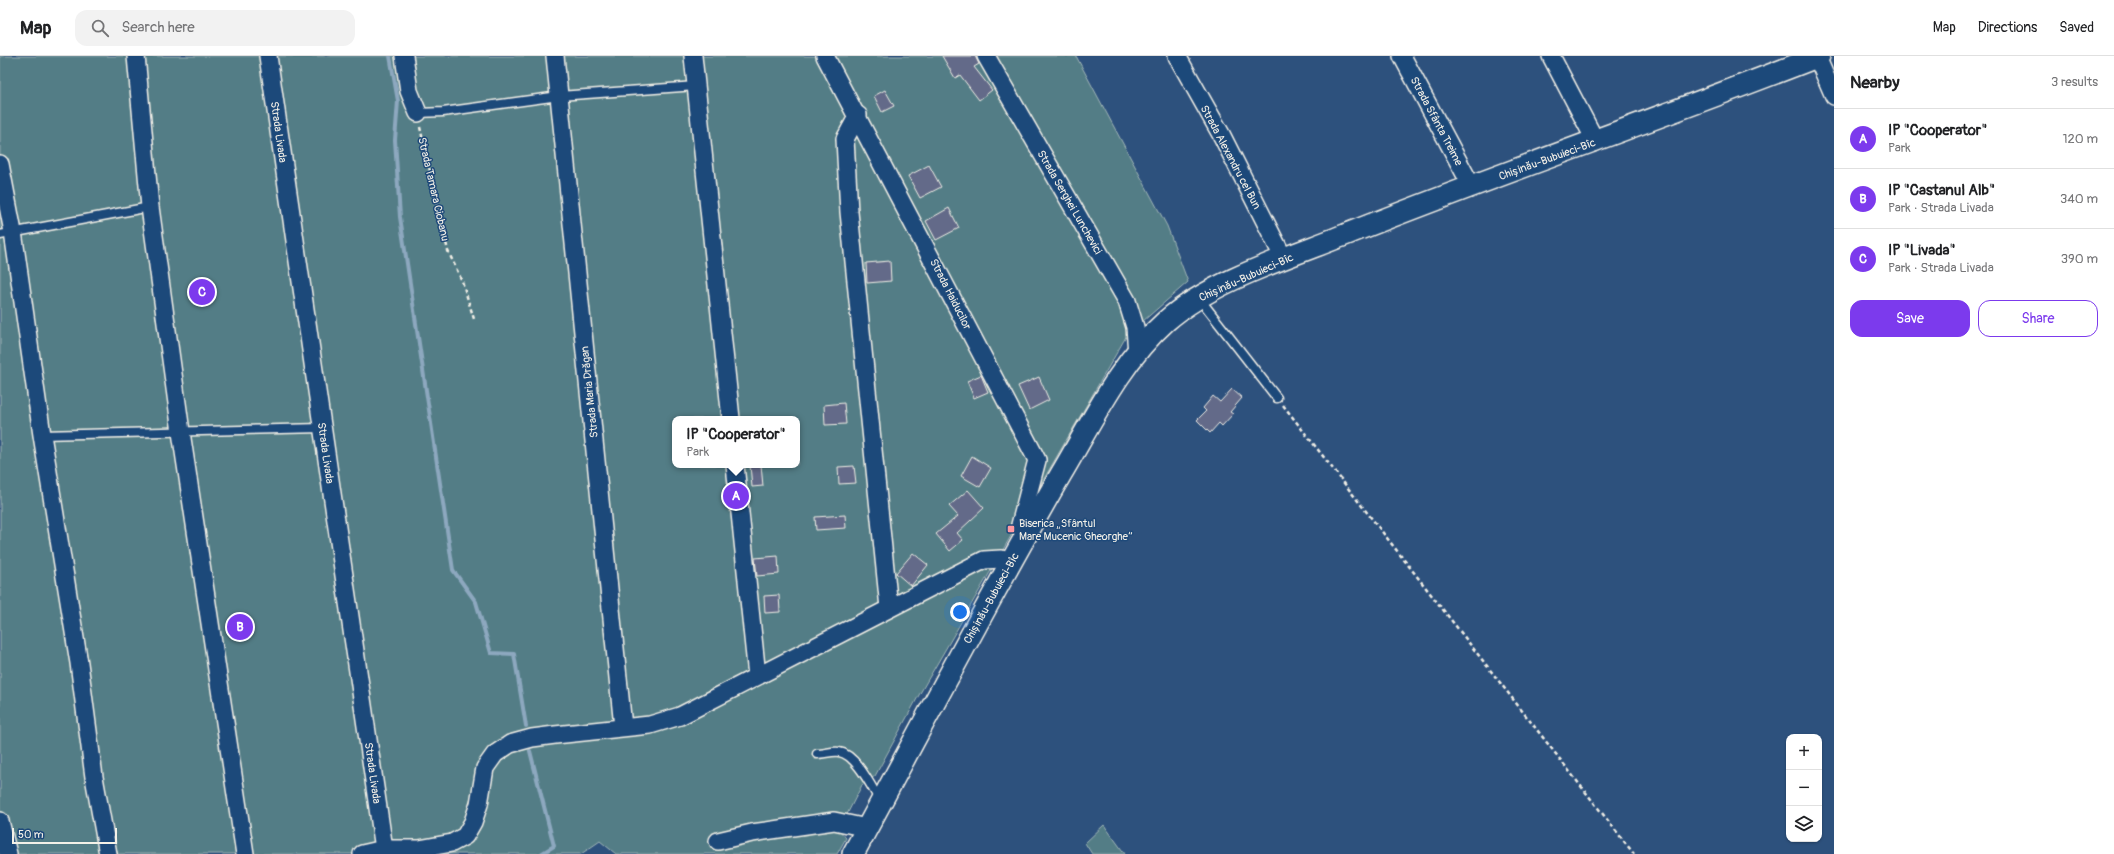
<!DOCTYPE html>
<meta charset="utf-8">
<style>
body{margin:0;font-family:Pangolin,sans-serif;background:#f2f2f2;color:#202124}
.controls{position:absolute;right:12px;bottom:12px;display:grid;overflow:hidden;border-radius:8px;box-shadow:0 1px 3px #0004}
.controls button{width:36px;height:36px;display:grid;place-items:center;padding:0;border:0;border-bottom:1px solid #e0e0e0;background:#fff;color:#202124;font:20px sans-serif}
.scale{position:absolute;left:12px;bottom:10px;width:105px;box-sizing:border-box;padding-left:4px;border:2px solid #f4f1e8;border-top:0;font-size:11px;line-height:14px;white-space:nowrap;color:#f4f1e8;-webkit-text-stroke:3px #1f4a7a;paint-order:stroke}
.you{position:absolute;left:960px;top:556px;width:14px;height:14px;margin:-10px;border:3px solid #fff;border-radius:50%;background:#1a73e8;box-shadow:0 0 0 6px #1a73e833}
.badge{display:grid;place-items:center;width:26px;height:26px;border-radius:50%;background:#7c3aed;color:#fff;font-size:13px;font-weight:700}
.pin{position:absolute;translate:-50% -50%;border:2px solid #fff;box-shadow:0 1px 4px #0006}
.popup{position:absolute;left:672px;top:360px;width:128px;height:52px;box-sizing:border-box;display:grid;place-content:center;border-radius:8px;background:#fff;filter:drop-shadow(0 1px 3px #0005);font-size:13px;white-space:nowrap;color:#757577}
.popup b{font-size:15px;color:#202124}
.popup::after{content:'';position:absolute;left:50%;top:100%;margin-left:-8px;border:8px solid transparent;border-top-color:#fff}
.list{margin:0;padding:0;list-style:none}
h2{display:flex;justify-content:space-between;align-items:center;height:52px;margin:0;padding:0 16px;font-size:17px}
h2 small{font-size:13px;font-weight:400;color:#757577}
.list li{display:grid;grid-template-columns:26px 1fr auto;gap:12px;align-items:center;box-sizing:border-box;height:60px;padding:0 16px;border-top:1px solid #e0e0e0}
.list b{display:block;font-size:15px;white-space:nowrap}
.list p{margin:0;font-size:13px;white-space:nowrap;color:#757577}
.list em{font-size:13px;font-style:normal;color:#757577}
.actions{display:flex;gap:8px;padding:12px 16px}
.actions a{flex:1;padding:9px 0;border:1px solid #7c3aed;border-radius:12px;text-align:center;font-size:14px;color:#7c3aed}
.actions .main{background:#7c3aed;color:#fff}
.icon{flex:none;width:22px;height:22px;fill:none;stroke:currentColor;stroke-width:2;stroke-linecap:round;stroke-linejoin:round}
.map{position:relative;flex:none;width:1834px;height:798px;overflow:hidden}
header{display:flex;align-items:center;gap:24px;box-sizing:border-box;height:56px;padding:0 20px;background:#fff;border-bottom:1px solid #e0e0e0}
header strong{font-size:19px}
nav{display:flex;gap:22px;margin-inline-start:auto;font-size:14px}
.search{width:280px;height:36px;background:#f2f2f2;display:flex;align-items:center;gap:10px;box-sizing:border-box;padding:0 14px;border-radius:12px;color:#757577;font-size:15px}
main{display:flex}
aside{flex:1;background:#fff}
.map>svg:first-child{display:block}
.green{fill:#527d86;stroke:#a3b7b7;fill-rule:evenodd}
.lines{fill:none;stroke-linecap:round;stroke-linejoin:round}
.stream{stroke:#8da8bf;stroke-width:4}
.building{fill:#646b89;stroke:#f4f1e8}
.service-casing{stroke:#f4f1e8;stroke-width:11}
.minor-casing{stroke:#f4f1e8;stroke-width:20}
.tertiary-casing{stroke:#f4f1e8;stroke-width:24}
.path{stroke:#f4f1e8;stroke-width:2.5;stroke-dasharray:4 3;stroke-linecap:butt}
.service{stroke:#1f4a7a;stroke-width:8}
.minor{stroke:#1f4a7a;stroke-width:17}
.tertiary{stroke:#1f4a7a;stroke-width:21}
.poi-dot{fill:#ff9aa2;stroke:#1f4a7a;stroke-width:1.5}
.labels{text-anchor:middle;stroke-width:3;stroke-linejoin:round;paint-order:stroke}
.street-label{font-size:11px;fill:#f4f1e8;stroke:#1f4a7a}
.poi-label{font-size:11px;fill:#f4f1e8;stroke:#1f4a7a;text-anchor:start}
</style>
<header>
<strong>Map</strong>
<div class="search"><svg class="icon" aria-label="search" viewBox="0 0 24 24"><circle cx="10" cy="10" r="6"/><path d="M15 15l6 6"/></svg>Search here</div>
<nav><a>Map</a><a>Directions</a><a>Saved</a></nav>
</header>
<main>
<div class="map">
<svg width="1834" height="798" viewBox="0 0 1834 798">
<rect width="100%" height="100%" fill="#2d517d"/>
<filter id="ink" filterUnits="userSpaceOnUse"><feTurbulence type="fractalNoise" baseFrequency=".025" numOctaves="2"/><feDisplacementMap in="SourceGraphic" scale="8" xChannelSelector="R" yChannelSelector="G"/><feConvolveMatrix kernelMatrix="1 2 1 2 8 2 1 2 1" color-interpolation-filters="sRGB"/></filter>
<g filter="url(#ink)">
<g class="green">
<path d="M0,0H1076L1167,170L1188,226L1127,279L919,639L875,720L862,729L839,774L846,782L837,798H616L600,785L581,798H0ZM675,363H797V409H675Z"/>
<path d="M1104,769L1125,798H1092L1085,787Z"/>
</g>
<g class="lines">
<g class="stream">
<path d="M390,0L398,45L395,84L400,161L453,514L476,546L491,597L514,598L526,670"/>
<path d="M530,695L554,790L541,798"/>
</g>
</g>
<g class="building">
<path d="M942,0H975L979,8L974,11L992,34L979,44L960,19L955,22Z"/>
<path d="M885,34L894,50L882,56L874,40Z"/>
<path d="M929,109L941,131L920,142L908,120Z"/>
<path d="M949,152L959,172L936,184L926,165Z"/>
<path d="M890,205L891,225L867,227L866,207Z"/>
<path d="M981,319L988,336L974,342L967,325Z"/>
<path d="M1039,321L1049,344L1029,354L1018,330Z"/>
<path d="M1232,333L1242,342L1230,356L1233,358L1222,370L1219,367L1210,377L1197,364L1206,355L1203,352L1213,340L1220,346Z"/>
<path d="M844,347L846,368L825,369L824,349Z"/>
<path d="M972,400L991,412L980,431L961,420Z"/>
<path d="M750,409H761L763,430L752,431Z"/>
<path d="M854,410L856,427L839,428L838,411Z"/>
<path d="M968,434L984,452L957,477L963,484L950,495L936,478L958,460L949,450Z"/>
<path d="M845,459L846,472L816,474L815,461Z"/>
<path d="M913,497L928,509L911,530L896,517Z"/>
<path d="M778,500L779,518L757,520L755,502Z"/>
<path d="M779,539L780,556L765,557L764,540Z"/>
</g>
<g class="lines">
<g class="service-casing">
<g id="service">
<path d="M418,57L443,56L559,40L696,30"/>
<path d="M0,179L150,151"/>
<path d="M1199,242L1277,342"/>
<path d="M42,379L323,372"/>
<path d="M817,698C824,698 832,695 839,696C856,698 872,732 880,745"/>
</g>
</g>
<g class="minor-casing">
<g id="minor">
<path d="M136,0L150,151L181,376L245,798"/>
<path d="M268,0L384,793"/>
<path d="M404,0L409,35L418,57"/>
<path d="M555,0L623,671"/>
<path d="M693,0L731,363"/>
<path d="M825,0L1037,404L1020,469L1025,482"/>
<path d="M986,0L1127,245L1135,271L1137,297"/>
<path d="M1177,0L1222,80L1284,203"/>
<path d="M1402,0L1472,131"/>
<path d="M1551,0L1596,86"/>
<path d="M1817,1L1834,40"/>
<path d="M858,59L845,83L849,156L889,552"/>
<path d="M0,108L13,176L42,379L79,607L94,721L108,798"/>
<path d="M735,409L757,620"/>
<path d="M0,765L8,798"/>
<path d="M718,785L752,777L834,765L867,772"/>
<path d="M362,798L384,793H419L452,787L465,780L473,766L479,748L485,712L495,698L510,688L532,682L555,679L650,669L680,660L984,504L1001,503L1012,506"/>
</g>
</g>
<g class="tertiary-casing">
<path id="tertiary" d="M853,798C922,671 988,543 1061,418C1092,366 1120,306 1166,265C1214,223 1293,200 1352,176C1506,115 1664,61 1819,0"/>
</g>
<g class="path">
<path d="M420,71L448,195L462,225L474,263"/>
<path d="M1283,349L1634,798"/>
</g>
<use href="#service" class="service"/>
<use href="#minor" class="minor"/>
<use href="#tertiary" class="tertiary"/>
</g>
</g>
<rect class="poi-dot" x="1007" y="469" width="8" height="8" rx="2"/>
<g class="labels">
<g class="street-label">
<text transform="translate(1437 65) rotate(62)" y="4">Strada Sfânta Treime</text>
<text transform="translate(279 76) rotate(82)" y="4">Strada Livada</text>
<text transform="translate(1231 101) rotate(62)" y="4">Strada Alexandru cel Bun</text>
<text transform="translate(1547 103) rotate(-20)" y="4">Chișinău-Bubuieci-Bîc</text>
<text transform="translate(434 133) rotate(77)" y="4">Strada Tamara Ciobanu</text>
<text transform="translate(1070 146) rotate(60)" y="4">Strada Serghei Lunchevici</text>
<text transform="translate(1246 221) rotate(-24)" y="4">Chișinău-Bubuieci-Bîc</text>
<text transform="translate(951 238) rotate(63)" y="4">Strada Haiducilor</text>
<text transform="translate(589 336) rotate(-96)" y="4">Strada Maria Drăgan</text>
<text transform="translate(326 397) rotate(82)" y="4">Strada Livada</text>
<text transform="translate(991 542) rotate(-61)" y="4">Chișinău-Bubuieci-Bîc</text>
<text transform="translate(373 717) rotate(82)" y="4">Strada Livada</text>
</g>
<g class="poi-label">
<text x="1019" y="471">Biserica „Sfântul<tspan x="1019" dy="13">Mare Mucenic Gheorghe”</tspan></text>
</g>
</g>
</svg>
<div class="controls">
<button>+</button>
<button>−</button>
<button><svg class="icon" aria-label="layers" viewBox="0 0 24 24"><path d="M12 4l9 5-9 5-9-5zM3 14l9 5 9-5"/></svg></button>
</div>
<div class="scale">50 m</div>
<div class="you"></div>
<div class="pin badge" style="left:736px;top:440px">A</div>
<div class="popup"><b>IP &quot;Cooperator&quot;</b>Park</div>
<div class="pin badge" style="left:240px;top:571px">B</div>
<div class="pin badge" style="left:202px;top:236px">C</div>
</div>
<aside>
<h2>Nearby<small>3 results</small></h2>
<ul class="list">
<li><span class="badge">A</span><div><b>IP &quot;Cooperator&quot;</b><p>Park</p></div><em>120 m</em></li>
<li><span class="badge">B</span><div><b>IP &quot;Castanul Alb&quot;</b><p>Park · Strada Livada</p></div><em>340 m</em></li>
<li><span class="badge">C</span><div><b>IP &quot;Livada&quot;</b><p>Park · Strada Livada</p></div><em>390 m</em></li>
</ul>
<div class="actions"><a class="main">Save</a><a>Share</a></div>
</aside>
</main>
